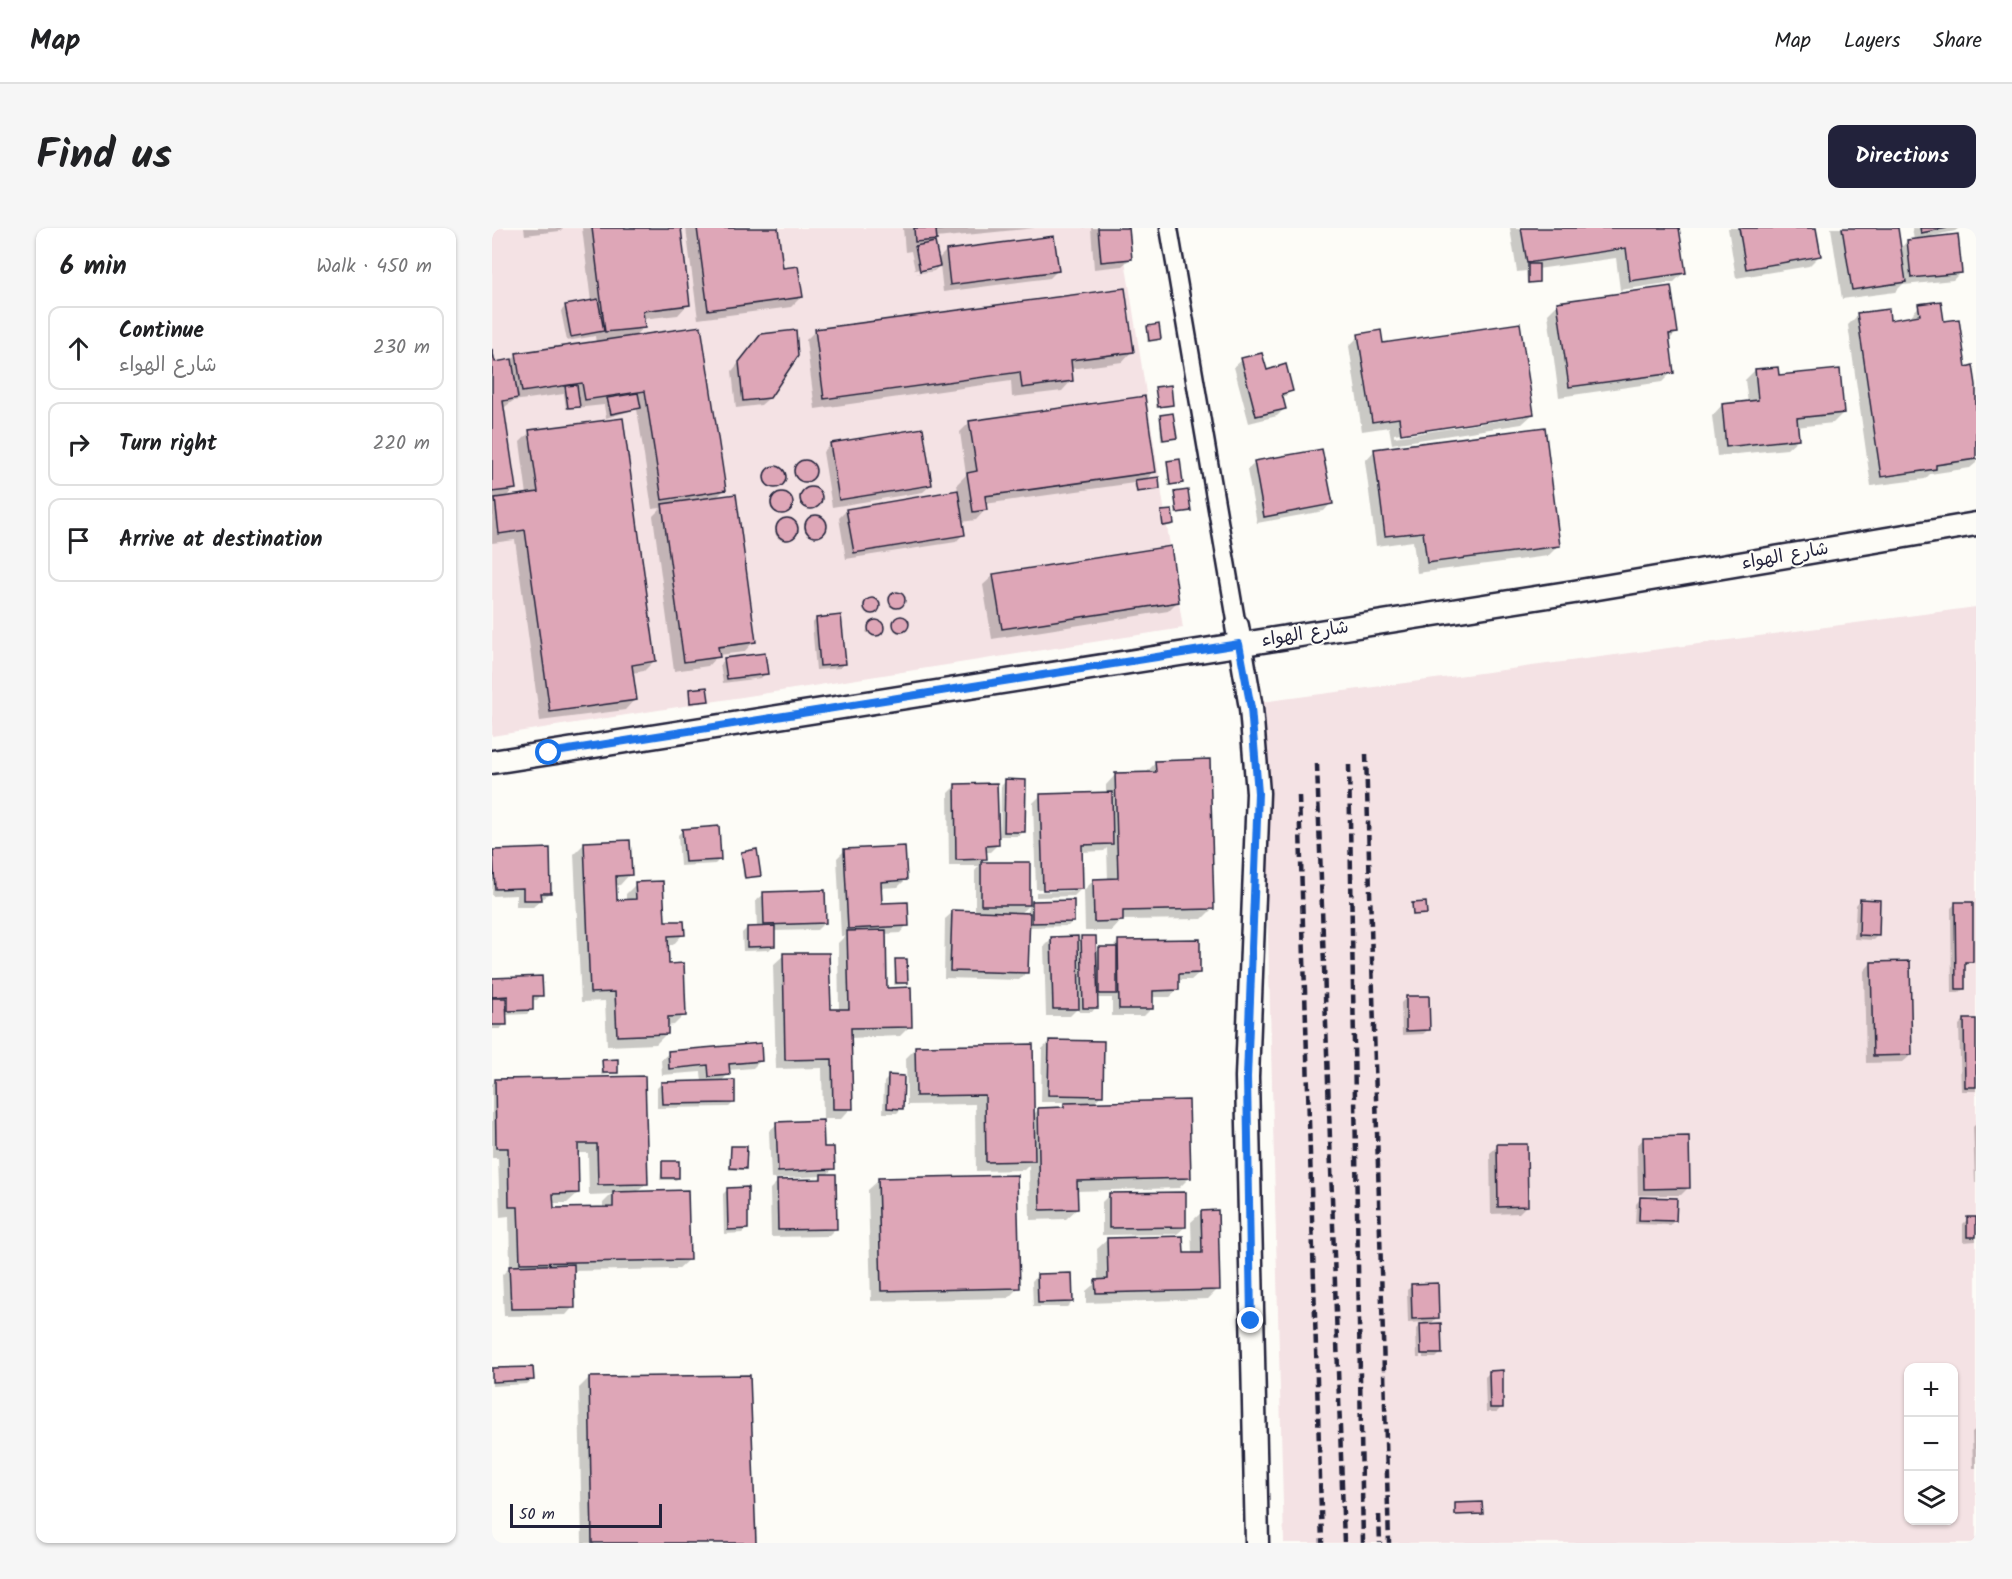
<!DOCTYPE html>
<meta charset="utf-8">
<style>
body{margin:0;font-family:Kalam,"Playpen Sans Arabic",sans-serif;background:#f6f6f6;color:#202124}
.controls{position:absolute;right:18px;bottom:18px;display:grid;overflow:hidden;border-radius:12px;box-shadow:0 2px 4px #0004}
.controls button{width:54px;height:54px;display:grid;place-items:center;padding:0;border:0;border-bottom:2px solid #e0e0e0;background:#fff;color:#202124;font:30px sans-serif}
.scale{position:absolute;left:18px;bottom:15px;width:152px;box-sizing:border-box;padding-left:6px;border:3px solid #22223b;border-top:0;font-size:16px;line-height:21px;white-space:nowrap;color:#22223b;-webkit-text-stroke:4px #fdfcf7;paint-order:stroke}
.stop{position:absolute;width:18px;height:18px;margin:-14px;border:4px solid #1a73e8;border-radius:50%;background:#fff}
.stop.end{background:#1a73e8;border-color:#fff;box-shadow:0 2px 6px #0008}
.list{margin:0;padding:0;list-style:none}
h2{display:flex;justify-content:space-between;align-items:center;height:78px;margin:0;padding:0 24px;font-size:26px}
h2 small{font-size:20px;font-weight:400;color:#757577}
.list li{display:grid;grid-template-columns:39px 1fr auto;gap:18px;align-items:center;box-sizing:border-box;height:84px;margin:0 12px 12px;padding:0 12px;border:2px solid #e0e0e0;border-radius:12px}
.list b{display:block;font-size:22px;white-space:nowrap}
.list p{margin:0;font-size:20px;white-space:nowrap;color:#757577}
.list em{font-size:20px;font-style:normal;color:#757577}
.icon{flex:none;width:33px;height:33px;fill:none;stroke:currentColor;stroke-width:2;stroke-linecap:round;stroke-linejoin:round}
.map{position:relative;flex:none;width:1484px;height:1315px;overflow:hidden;border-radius:12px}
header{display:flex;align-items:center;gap:36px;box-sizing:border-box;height:84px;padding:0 30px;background:#fff;border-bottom:2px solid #e0e0e0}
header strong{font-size:28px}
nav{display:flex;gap:33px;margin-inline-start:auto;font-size:21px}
.intro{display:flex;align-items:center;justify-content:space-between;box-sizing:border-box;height:144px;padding:0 36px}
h1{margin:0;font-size:42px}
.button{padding:15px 27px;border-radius:12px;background:#22223b;color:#fff;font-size:21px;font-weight:700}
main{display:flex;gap:36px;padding:0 36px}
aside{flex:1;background:#fff;border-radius:12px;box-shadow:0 2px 4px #0004}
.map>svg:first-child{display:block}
.built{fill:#f4e2e4;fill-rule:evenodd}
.shadow{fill:#0003;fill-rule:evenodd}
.building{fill:#dea6b7;stroke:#22223b;stroke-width:1.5}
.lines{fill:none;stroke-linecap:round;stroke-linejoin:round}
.street-casing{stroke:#22223b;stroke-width:21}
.secondary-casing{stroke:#22223b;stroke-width:27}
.street{stroke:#fdfcf7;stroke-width:16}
.secondary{stroke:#fdfcf7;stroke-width:22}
.rail{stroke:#22223b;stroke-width:4.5;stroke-dasharray:9 4.5;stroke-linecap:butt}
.route{stroke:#1a73e8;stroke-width:8}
.labels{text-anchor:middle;stroke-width:4.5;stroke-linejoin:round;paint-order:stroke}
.street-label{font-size:18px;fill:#22223b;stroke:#fdfcf7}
</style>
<header>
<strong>Map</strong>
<nav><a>Map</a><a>Layers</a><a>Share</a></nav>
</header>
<div class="intro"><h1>Find us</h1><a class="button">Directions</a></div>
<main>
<aside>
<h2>6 min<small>Walk · 450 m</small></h2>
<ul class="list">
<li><svg class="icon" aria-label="ahead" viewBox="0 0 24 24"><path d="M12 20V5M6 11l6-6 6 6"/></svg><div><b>Continue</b><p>شارع الهواء</p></div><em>230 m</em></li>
<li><svg class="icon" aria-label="right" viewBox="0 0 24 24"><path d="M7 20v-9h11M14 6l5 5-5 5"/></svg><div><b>Turn right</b></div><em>220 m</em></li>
<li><svg class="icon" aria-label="arrive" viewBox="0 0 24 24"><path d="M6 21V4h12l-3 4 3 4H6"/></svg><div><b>Arrive at destination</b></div></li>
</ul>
</aside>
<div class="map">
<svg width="1484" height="1315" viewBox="0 0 1484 1315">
<rect width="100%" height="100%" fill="#fdfcf7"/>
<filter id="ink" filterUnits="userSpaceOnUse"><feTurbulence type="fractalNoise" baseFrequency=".0167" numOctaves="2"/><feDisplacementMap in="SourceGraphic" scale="12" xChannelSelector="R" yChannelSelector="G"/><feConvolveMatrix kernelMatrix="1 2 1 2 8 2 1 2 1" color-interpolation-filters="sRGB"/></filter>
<g filter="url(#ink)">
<g class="built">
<path d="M0,0H628L691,400L0,508Z"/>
<path d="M1484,379V1315H792L770,474ZM1416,1140H1462V1292H1416Z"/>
</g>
<g class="shadow">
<path d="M32,0H71L68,3L33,7Z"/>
<path d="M90,0H187L196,76L186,87L150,91L151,99L141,110L232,262L223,271L262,413L252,424L226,427L216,438L182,443L161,288L169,280L160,281L145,181L114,190L112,177L74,181L72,166L21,173L10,181L22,261L13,270L35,267L28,214L38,204L162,433L152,443L140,445L143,471L133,482L48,493L23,312L0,315V127L1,136L19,133L25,127L104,115L103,108L75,113L69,83L74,78L99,74Z"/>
<path d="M194,0H284L290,42L309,69L299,79L206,91Z"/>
<path d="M411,0H543L444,10L442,13L445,32L454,23L566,42L558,50L451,64L448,37L442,43L424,46L443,41V38L423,42L419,23L413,24Z"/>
<path d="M599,0H636L638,31L630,38L602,41Z"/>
<path d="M1018,0H1186L1192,44L1182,54L1128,62L1124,30L1045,41L1046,54L1035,56L1034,43L1025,44Z"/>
<path d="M1236,0H1323L1327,28L1317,38L1244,50Z"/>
<path d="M1339,0H1405L1408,21L1415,13L1422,12L1420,0H1467L1463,3L1440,8L1469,44L1461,52L1412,57V55L1403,64L1350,71Z"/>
<path d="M1066,76L1184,105L1176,113L1180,144L1170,154L1067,169L1056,86Z"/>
<path d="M1427,78L1451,95L1484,167V235L1478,240L1438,246L1433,251L1379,258L1356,97L1366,87L1397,93L1417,90Z"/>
<path d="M656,99L667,111L665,113L655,114Z"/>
<path d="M324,102L640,123L630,134L578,141L580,152L570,163L520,169L519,153L323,181L314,112Z"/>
<path d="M270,107L277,170L269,177L244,180L240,143Z"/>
<path d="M867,108L890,117L1041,186L1030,196L900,216L897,199L870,203L857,118ZM1031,186V189L902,209V206Z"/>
<path d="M750,132L774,143L799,163L790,171L793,180L785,188L757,195L742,139Z"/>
<path d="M1263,142L1286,149L1351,185L1341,195L1304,199L1306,211L1295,221L1225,228L1220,188L1230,177L1256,175L1253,152Z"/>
<path d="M664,160L680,176L678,178L664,180Z"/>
<path d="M668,189L683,209L681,211L669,213Z"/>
<path d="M478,194L662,243L653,253L667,260L644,265L642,255L493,276L494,281L484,292L469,294L471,306L464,314L354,331L347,290L355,282L466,264L465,256L474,247L468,204Z"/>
<path d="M339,216L439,257L431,264L340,279L331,224Z"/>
<path d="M883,222L1066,318L1056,328L925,345L921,313L884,318L873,233Z"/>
<circle cx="312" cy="244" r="10"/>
<path d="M675,234L690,254L688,256L676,258Z"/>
<path d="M763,235L839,275L832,283L765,295L755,242Z"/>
<circle cx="282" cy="250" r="10"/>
<circle cx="318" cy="271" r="10"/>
<circle cx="288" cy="276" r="10"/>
<path d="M683,266L697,282L695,284L683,286Z"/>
<path d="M670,285L680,296L678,298L670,299Z"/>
<circle cx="322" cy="299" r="10"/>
<circle cx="293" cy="303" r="10"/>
<path d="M502,347L686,373L676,383L500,411L491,357Z"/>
<path d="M401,367L411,371L403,381L397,378Z"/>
<circle cx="378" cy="379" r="7"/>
<path d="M324,391L352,435L348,440L324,442L320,396Z"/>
<circle cx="408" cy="398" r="7"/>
<path d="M386,395L390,399L387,405L381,408L374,404L377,398Z"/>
<path d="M233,432L274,445L269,450L231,455L228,436Z"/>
<path d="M198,463L215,473L197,476Z"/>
<path d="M664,534L721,680L710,691L630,692L620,703H593L592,662L602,652H616L615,620L612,623L589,624V661L582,668L544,669V664L584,663V660L544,661L541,575L549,567L614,565V557L624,546L654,545Z"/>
<path d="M514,553L532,603L527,608H508L509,558Z"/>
<path d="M463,558L505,617L498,624H493V631L488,635H537V678L540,674L581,693L576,698L536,699L534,745L527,752L452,750L453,691L461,684L483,685V643L487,638H457L456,565ZM536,678V687L527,686Z"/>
<path d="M191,602L228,631L223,636L188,638L186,607Z"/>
<path d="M92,616L138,646L128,657H123L124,673H134V666L144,656L171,695L191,706L181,717H174L175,737L192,787L182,797L174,798L175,805L164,816L115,818L113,773L89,774L82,626Z"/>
<path d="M2,623L58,664L41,679H24V667L0,668Z"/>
<path d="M352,623L413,652L406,659L388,660L389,677L415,697L408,705L392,706L394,761L418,798L408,808L358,810L359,880L349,891H331L330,840L284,841L281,737L292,727L337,783H347L346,715L353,708H349L345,630Z"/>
<path d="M250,625L267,646L251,649Z"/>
<path d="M272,666L333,694L325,702L281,703L282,717L277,722L251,723L250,705L255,700H265L264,673Z"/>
<path d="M1368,672L1386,707L1381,712L1362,711L1364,677Z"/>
<path d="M1464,675L1480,733L1472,738V760L1467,765H1460L1459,680Z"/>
<path d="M921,676L934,685L920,688Z"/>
<path d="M560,710L584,715L590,710L603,725L608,721H619L627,713L707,745L699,752H685L686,762L678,769H660V780L652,788H620V770H604V779L600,784H587V779L578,788H554L552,718Z"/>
<path d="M403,733L415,754L413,756L402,757Z"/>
<path d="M1379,735L1419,827L1411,834L1374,835L1372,743Z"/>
<path d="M0,751L49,767L45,772H39L40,781L35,786L13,787V796L8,801H0Z"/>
<path d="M914,770L936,802L931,806L910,807L909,775Z"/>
<path d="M1472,792H1484V863H1469L1467,797Z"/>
<path d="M557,814L609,867L601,876L697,950L687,960L584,963L585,981L574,991L538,992L537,937L532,942L484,943L483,876L415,877L414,830L424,820L541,887L547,881H568L574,874H549L550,821Z"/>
<path d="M177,825L269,832L261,840L236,842V846L229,854L242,874L237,879L165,880V860L170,855L210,854L209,844L170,847L169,832Z"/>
<path d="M111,833L125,845L109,847Z"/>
<path d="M152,849L154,956L145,964L197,1031L186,1041L80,1043L81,1079L74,1087L12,1088L10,1047L18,1039L17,988L8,989L6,930H0V856L3,853ZM85,925H96L97,967L120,966L111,975V980L60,982V975H75L86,965Z"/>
<path d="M397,849L410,880L405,885H391L392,854Z"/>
<path d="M285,896L330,921L341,940L334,948L344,1000L336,1008L279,1009L278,961L285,954L324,953L329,948L279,951L277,903Z"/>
<path d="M1484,896V955H1483L1481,899Z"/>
<path d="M1152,910L1197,959L1189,967H1146L1145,918Z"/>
<path d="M1006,918L1034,978L1027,985L999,986L998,925Z"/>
<path d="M239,919L253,940L251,942H237Z"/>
<path d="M170,935L186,950L184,952H168Z"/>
<path d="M387,952L526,1060L516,1070L379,1073L376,962Z"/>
<path d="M236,961L255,1001L250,1005L232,1006L231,966Z"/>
<path d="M617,967L693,999L685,1006L610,1007V974Z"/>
<path d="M1148,971L1183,992L1178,997L1143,996L1144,976Z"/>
<path d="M710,984L726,1061L716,1071L594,1075V1063L606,1053L605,1021L616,1011L700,1026L699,994Z"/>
<path d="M1476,991H1484V1013L1471,1014V996Z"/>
<path d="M545,1048L580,1074L575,1079H541L540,1053Z"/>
<path d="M920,1058L945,1089L938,1097L949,1125L944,1130H931L930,1100H927L928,1130H925L924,1102L932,1094L916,1095L915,1062Z"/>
<path d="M0,1142L40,1152L35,1156L0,1158Z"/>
<path d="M998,1144L1010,1179L1005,1184H994L993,1149Z"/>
<path d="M257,1149L263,1315H90L87,1160L97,1150Z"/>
<path d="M1484,1201V1240H1481L1480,1204Z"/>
<path d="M964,1277L989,1285L962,1288Z"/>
</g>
<g class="building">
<path d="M100,0H189L198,77L151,83L153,100L113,104Z"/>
<path d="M205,0H286L291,40L306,38L311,69L216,82Z"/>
<path d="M422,0H464L444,2L445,12L423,14Z"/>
<path d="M606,0H637L640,31L609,34Z"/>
<path d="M1029,0H1187L1194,45L1138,53L1134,20L1035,35Z"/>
<path d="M1247,0H1324L1329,28L1254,41Z"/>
<path d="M1350,0H1406L1414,54L1360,62Z"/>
<path d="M1428,0H1455L1429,5Z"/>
<path d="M1466,6L1470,45L1419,50L1415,12Z"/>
<path d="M562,8L567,43L458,57L454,22Z"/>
<path d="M443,14L448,38L428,43L423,18Z"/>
<path d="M1036,36H1047V54L1036,55Z"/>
<path d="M1179,58L1186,105L1177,106L1182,145L1077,159L1065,74Z"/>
<path d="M633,60L642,124L579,132L581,153L530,160L528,144L332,171L323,101Z"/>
<path d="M106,71L112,103L79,109L73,77Z"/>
<path d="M1449,73L1452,93L1467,91L1474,139L1481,137L1484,157V231L1444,237V241L1389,249L1365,85L1397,81L1398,92L1428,87L1426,76Z"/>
<path d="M1028,95L1042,186L909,206L907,190L880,194L866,106L889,102L891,115Z"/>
<path d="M667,96L669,111L657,113L655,98Z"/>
<path d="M209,98L234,262L170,272L153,163L93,172L90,155L30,164L24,125Z"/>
<path d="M304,102L306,128L278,170L251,173L247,134L269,106Z"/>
<path d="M0,121L3,134L20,131L26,170L11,173L24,261L0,264Z"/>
<path d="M770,125L775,142L794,136L801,163L790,166L794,181L764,188L749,130Z"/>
<path d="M1286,139L1287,147L1348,141L1352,185L1305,190L1307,211L1234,219L1230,176L1266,172L1263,141Z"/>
<path d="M85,157L88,179L76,180L73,158Z"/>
<path d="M679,157L681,177L666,179L663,159Z"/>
<path d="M146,165L149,180L119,186L115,170Z"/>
<path d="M653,168L664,244L493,268L495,282L481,284L475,245L485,243L477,193Z"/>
<path d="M681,185L685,210L671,212L668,187Z"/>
<path d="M131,190L164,433L140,437L145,472L58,484L33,302L7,306L3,270L46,264L37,202Z"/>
<path d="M1053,199L1068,318L935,335L931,304L893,308L882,221Z"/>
<path d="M431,200L440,257L347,272L338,215Z"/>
<path d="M830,221L841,276L772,289L762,233Z"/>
<path d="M688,231L691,255L678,257L675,233Z"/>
<circle cx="313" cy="243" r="11"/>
<circle cx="283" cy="249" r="11"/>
<path d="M667,249L668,261L645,264L643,252Z"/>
<circle cx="319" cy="270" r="11"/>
<path d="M466,262L473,307L362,325L354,281Z"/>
<path d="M696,262L699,283L685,285L682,264Z"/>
<circle cx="290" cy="275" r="11"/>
<path d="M244,266L264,414L226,419L228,429L192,434L170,276Z"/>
<path d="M680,282L682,296L671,298L669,283Z"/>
<circle cx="324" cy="298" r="11"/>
<circle cx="295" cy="301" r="11"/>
<path d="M679,318L687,374L510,401L501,346Z"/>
<circle cx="405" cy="372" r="8"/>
<circle cx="380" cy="378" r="8"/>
<path d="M349,387L354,436L328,438L324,390Z"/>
<circle cx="409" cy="396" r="8"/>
<circle cx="384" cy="400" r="8"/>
<path d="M273,425L276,446L235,451L232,430Z"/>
<path d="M215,459L217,473L198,475L197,461Z"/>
<path d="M718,531L722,681L631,683V693L602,694L601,651L626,650L623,545L664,544L663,533Z"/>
<path d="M513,551L534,552L533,604H512Z"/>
<path d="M505,555L507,617L494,618L495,631L464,632L463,556Z"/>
<path d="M620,564L621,616L590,617L591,661L551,662L548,566Z"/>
<path d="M227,598L229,632L193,634L190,601Z"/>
<path d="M138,612L140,647L124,648L125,672L144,671L143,654L171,653L173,693H192L193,707L176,708L177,736L192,735L194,788L176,789V806L125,808L123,764L98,765L92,614Z"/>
<path d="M413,618L415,652L389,654L390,675L416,674L417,698L356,701L352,621Z"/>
<path d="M58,620L59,665H49L50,672H31V660L3,661L1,622Z"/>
<path d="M265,621L269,648L253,650L249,624Z"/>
<rect x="489" y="634" width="49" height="43"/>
<path d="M333,662L334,695L272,697L271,664Z"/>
<path d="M1368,671L1388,672L1387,708L1367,707Z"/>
<path d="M582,672V694L540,695V673Z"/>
<path d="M934,674L935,686L921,687L920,675Z"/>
<path d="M1463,674H1481V734H1473V761H1464Z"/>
<path d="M460,682L538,685L536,745L458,743Z"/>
<path d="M283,698V718L255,719V699Z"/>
<path d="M394,702L395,760L419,759L420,799L359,800L361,881H341L340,831L293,832L291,725H337L339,781H357L355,703Z"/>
<path d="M586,708L587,781H561L559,709Z"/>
<path d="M589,708H604L606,780H591Z"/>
<path d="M708,711V745L687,746V762L661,763V781H627L626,712Z"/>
<rect x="607" y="719" width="18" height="47"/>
<path d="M403,731H415L416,755H404Z"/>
<path d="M1418,733L1420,827L1381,828L1379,734Z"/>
<path d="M50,748L51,768H41V782L16,783V768L0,769V750Z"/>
<path d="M914,768H937L938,802L914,803Z"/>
<path d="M0,770H14L15,797H0Z"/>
<path d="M1472,791H1484V859H1473Z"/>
<path d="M557,812L612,813L611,868L556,867Z"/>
<path d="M269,815L270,833L237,836L238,847L217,849L216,837L177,841L176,823Z"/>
<path d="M541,816L543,933L494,934L493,867L424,868L423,818Z"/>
<path d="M126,831V845H111L110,832Z"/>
<path d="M396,847L412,848L411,881L395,880Z"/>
<path d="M153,848L156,956L106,957L105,916H86L87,965L61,966L62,980L121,979V964L196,962L198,1032L28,1035L26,979H17L16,920H4L3,851Z"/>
<path d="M243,852V875L170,876L169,854Z"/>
<path d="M697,872L699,950L585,953L586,981L548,982L546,880L572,879V875Z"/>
<path d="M331,892L332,919H342L343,941L286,944L284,894Z"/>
<path d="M1197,908L1198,960L1152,961L1151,909Z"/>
<path d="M1005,916H1035L1036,978L1006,979Z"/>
<path d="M239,918H255L254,941L238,940Z"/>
<rect x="170" y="933" width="17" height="17"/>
<path d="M329,946H344L345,1001L286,1002L285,952L329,951Z"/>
<path d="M525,947L528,1060L389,1063L386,950Z"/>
<path d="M256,959V1001L236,1002L235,960Z"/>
<path d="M694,964V999L617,1000V965Z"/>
<path d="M1148,969L1185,970L1184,993L1147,992Z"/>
<path d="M726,982L728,1062L604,1065L603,1052L616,1051L615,1010L691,1008L692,1025H710L709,983Z"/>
<rect x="1475" y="989" width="9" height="20"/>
<path d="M82,1036L83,1080L19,1081L17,1038Z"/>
<path d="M580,1045L581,1074L546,1075L545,1046Z"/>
<path d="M946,1055L947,1090L920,1091L919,1056Z"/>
<path d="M949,1095L950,1126H929L928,1096Z"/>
<path d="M41,1139L42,1152L0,1154V1140Z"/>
<path d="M1011,1142V1180H998L997,1143Z"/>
<path d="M258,1147L264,1315H100L97,1149Z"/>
<path d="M990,1274L991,1286L963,1287V1275Z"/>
</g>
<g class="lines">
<g class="street-casing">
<path id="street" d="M677,0L745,398"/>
</g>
<g class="secondary-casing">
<g id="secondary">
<path d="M745,398L759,480L766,565L755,849L765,1315"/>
<path d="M0,534L1082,364L1484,296"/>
</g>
</g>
<use href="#street" class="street"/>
<use href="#secondary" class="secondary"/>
<g class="rail">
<path d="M874,526L897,1315"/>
<path d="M825,536L852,1315"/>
<path d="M857,537L871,1315"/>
<path d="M807,568L830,1315"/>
<path d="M887,1287L888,1315"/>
</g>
</g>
</g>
<g class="lines" filter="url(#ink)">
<path class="route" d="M57,525L747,416L759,480L766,565L755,849L759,1093"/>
</g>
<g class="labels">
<g class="street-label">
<text transform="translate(1293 327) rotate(-10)" y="6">شارع الهواء</text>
<text transform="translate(813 405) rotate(-9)" y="6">شارع الهواء</text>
</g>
</g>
</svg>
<div class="controls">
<button>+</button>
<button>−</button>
<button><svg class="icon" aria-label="layers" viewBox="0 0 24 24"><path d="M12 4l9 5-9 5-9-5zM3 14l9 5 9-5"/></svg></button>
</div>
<div class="scale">50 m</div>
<div class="stop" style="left:57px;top:525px"></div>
<div class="stop end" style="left:759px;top:1093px"></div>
</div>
</main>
